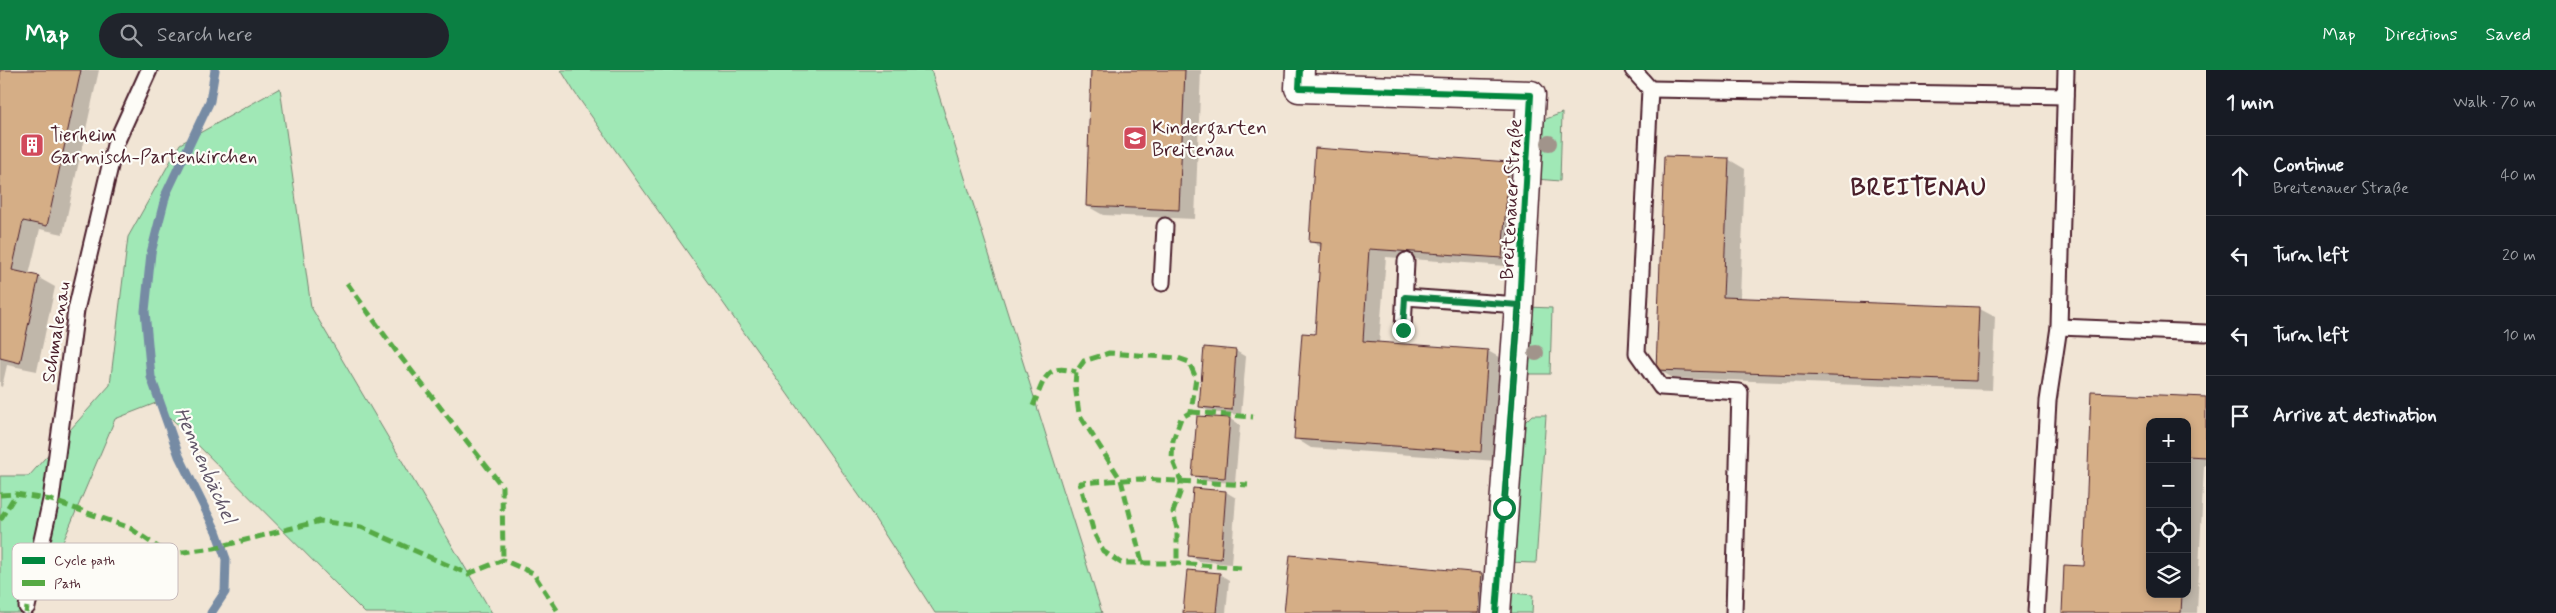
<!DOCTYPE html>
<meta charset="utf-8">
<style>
body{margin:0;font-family:Mynerve,sans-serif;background:#20242c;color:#f1f3f6}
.controls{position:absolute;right:15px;bottom:15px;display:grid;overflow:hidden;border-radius:10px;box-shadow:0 2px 8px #0003}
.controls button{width:45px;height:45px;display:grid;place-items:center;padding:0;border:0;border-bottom:1px solid #363941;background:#171b24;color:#f1f3f6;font:25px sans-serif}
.stop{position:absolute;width:15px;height:15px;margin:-11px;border:4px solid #0b8043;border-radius:50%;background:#fff}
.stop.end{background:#0b8043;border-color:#fff;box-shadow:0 1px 5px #0008}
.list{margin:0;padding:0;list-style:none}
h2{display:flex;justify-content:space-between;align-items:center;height:65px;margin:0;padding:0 20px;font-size:21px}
h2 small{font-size:16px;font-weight:400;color:#9ea1a6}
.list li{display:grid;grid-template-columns:32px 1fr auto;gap:15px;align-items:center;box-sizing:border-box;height:80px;padding:0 20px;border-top:1px solid #363941}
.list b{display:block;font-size:19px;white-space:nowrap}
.list p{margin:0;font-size:16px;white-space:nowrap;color:#9ea1a6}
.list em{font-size:16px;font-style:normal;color:#9ea1a6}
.icon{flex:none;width:28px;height:28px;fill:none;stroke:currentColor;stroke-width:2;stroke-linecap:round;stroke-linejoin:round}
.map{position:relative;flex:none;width:2206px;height:543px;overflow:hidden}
header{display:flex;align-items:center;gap:30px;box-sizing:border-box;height:70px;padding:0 25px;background:#0b8043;color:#fff}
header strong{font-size:24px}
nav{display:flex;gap:28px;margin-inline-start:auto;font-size:18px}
.search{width:350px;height:45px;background:#20242c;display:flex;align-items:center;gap:12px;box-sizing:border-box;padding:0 18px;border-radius:28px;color:#9ea1a6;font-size:19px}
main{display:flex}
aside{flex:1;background:#171b24}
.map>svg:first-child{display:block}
.green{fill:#a0e8b6;stroke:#758470}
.shadow{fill:#0003;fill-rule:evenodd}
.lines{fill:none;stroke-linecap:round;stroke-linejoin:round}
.stream{stroke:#768ba4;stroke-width:9}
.building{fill:#d5ae86;stroke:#4a1f2b}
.lane-casing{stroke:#4a1f2b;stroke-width:19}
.street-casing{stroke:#4a1f2b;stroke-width:31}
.lane{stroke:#fdfcf7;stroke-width:15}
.street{stroke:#fdfcf7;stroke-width:28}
.quiet{stroke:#57aa44;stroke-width:5;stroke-dasharray:10 5;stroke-linecap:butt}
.cycleway-casing{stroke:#fdfcf7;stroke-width:9}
.cycleway{stroke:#00873e;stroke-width:6}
.tree{fill:#a1948b}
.route{stroke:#0b8043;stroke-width:6}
.labels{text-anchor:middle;stroke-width:4.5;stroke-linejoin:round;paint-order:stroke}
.poi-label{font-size:19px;fill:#4a1f2b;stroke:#fdfcf7;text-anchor:start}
.street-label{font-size:19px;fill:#4a1f2b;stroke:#fdfcf7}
.water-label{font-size:20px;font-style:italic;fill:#605568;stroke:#fdfcf7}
.district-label{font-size:24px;font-weight:bold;letter-spacing:1px;fill:#4a1f2b;stroke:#fdfcf7}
.key{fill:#fdfcf7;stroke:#c7baba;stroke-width:1}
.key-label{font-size:14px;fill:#4a1f2b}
</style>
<header>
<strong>Map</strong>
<div class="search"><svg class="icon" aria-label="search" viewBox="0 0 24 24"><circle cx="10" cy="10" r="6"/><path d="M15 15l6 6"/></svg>Search here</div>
<nav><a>Map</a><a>Directions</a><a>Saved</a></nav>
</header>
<main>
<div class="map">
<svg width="2206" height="543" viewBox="0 0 2206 543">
<rect width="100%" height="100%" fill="#f1e5d5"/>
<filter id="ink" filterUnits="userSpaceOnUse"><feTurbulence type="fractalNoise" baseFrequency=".02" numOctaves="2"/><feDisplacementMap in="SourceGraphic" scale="10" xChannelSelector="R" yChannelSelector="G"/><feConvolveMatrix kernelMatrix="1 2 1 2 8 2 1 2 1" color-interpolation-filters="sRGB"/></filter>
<g filter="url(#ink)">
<g class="green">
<path d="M561,0H931L1102,543H935L868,438L575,23Z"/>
<path d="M280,18L311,237L492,543H365L156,333L115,349L33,543H0V406H29L110,315L128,167L180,74Z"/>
<path d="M1562,43L1560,111L1536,109L1538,52Z"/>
<path d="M1528,237L1552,238L1550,304H1525Z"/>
<path d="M1532,345H1546L1536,493L1505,492L1525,352Z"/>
<path d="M1502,522L1533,525L1532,543H1500Z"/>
</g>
<g class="shadow">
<path d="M0,0H99L63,164L40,159L29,205L39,208L55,217L37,301L7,295L2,317L0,316Z"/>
<path d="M1092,0H1201L1195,149L1103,145L1087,136Z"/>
<path d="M1728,89L1745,99L1740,229L1978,238L1995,247L1992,320L1673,308L1657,299Z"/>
<path d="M1508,93L1525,103L1518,197L1386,187L1379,273L1488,281L1504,290L1497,391L1311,378L1295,368L1316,266L1322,178L1310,171Z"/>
<path d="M1205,278L1236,281L1246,287L1241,345L1210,342L1200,336Z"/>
<path d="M2092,323L2206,328V395H2204L2197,543H2063L2085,497ZM2150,352H2187V524H2150Z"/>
<path d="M1198,347L1230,349L1240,355L1235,413L1204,411L1194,405Z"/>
<path d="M1194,420L1226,422L1236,428L1231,494L1199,491L1189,486Z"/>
<path d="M1219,504L1229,510L1226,543H1184Z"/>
<path d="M1482,504L1498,513L1496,543H1286Z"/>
</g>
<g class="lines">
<path class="stream" d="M211,543L225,522L226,489L216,461L179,386L151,307L145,241L151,183L166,124L210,31L215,0"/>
</g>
<g class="building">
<path d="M0,0H81L47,156L23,151L12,200L39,206L20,293L0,288Z"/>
<path d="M1091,0H1185L1179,140L1086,136Z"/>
<path d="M1315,78L1509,92L1502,188L1369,179L1363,271L1488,280L1481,382L1294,369L1302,263L1315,264L1321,173L1309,172Z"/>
<path d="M1664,86L1729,88L1723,227L1979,237L1976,311L1656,300Z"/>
<path d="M1204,277L1236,280L1232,340L1199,337Z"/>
<path d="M2091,322L2206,327V387L2187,386V391V352H2150V524H2182L2181,543H2062L2064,495L2084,496Z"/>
<path d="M1197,346L1230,348L1225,408L1192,406Z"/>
<path d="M1193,418L1226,421L1221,489L1188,486Z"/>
<path d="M1290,485L1482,503L1479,543H1284Z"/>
<path d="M1187,500L1220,503L1216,543H1183Z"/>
</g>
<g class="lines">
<g class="lane-casing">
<g id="lane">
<path d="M1633,0L1650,19L1637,283L1661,317L1740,322L1734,543"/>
<path d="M1650,19L2065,26"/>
<path d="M1162,213L1165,156"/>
<path d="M1405,227L1519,235"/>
<path d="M2059,257L2206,263"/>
<path d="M1403,260L1406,191"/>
<path d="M27,537L51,430L76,240L115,75L149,0"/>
<path d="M2036,543L2048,331L2059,257L2066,0"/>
</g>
</g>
<g class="street-casing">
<path id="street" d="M1300,0L1299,18L1531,25L1519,235L1496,543"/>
</g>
<use href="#lane" class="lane"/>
<use href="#street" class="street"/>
<g class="quiet">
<path d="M347,213L396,281L502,416L503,490"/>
<path d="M1033,336C1044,311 1045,292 1076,302"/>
<path d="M1191,342L1253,347"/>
<path d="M0,425L16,424L51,430L130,458L168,484L214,478L320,451L361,457L468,504L503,490L533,503L559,543"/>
<path d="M0,450L16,424"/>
<path d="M1142,492L1121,410L1079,344L1075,315L1076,302L1084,291L1109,283L1178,288L1189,292L1196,308L1191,342L1181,348L1173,370L1172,389L1181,411L1180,423L1173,442L1177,459V493"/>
<path d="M1241,498L1177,493H1121L1103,481L1094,463L1080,413L1140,409L1248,415"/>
<path d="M26,543L27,537"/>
</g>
<g class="cycleway-casing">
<path id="cycleway" d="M1300,0L1299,18L1531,25L1519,235L1496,543"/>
</g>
<use href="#cycleway" class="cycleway"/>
</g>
<g class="tree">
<circle cx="1549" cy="73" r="8"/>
<circle cx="1536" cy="283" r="8"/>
</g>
</g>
<g class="lines" filter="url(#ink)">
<path class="route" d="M1403,260L1405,227L1519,235L1504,438"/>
</g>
<defs>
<g id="school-square" transform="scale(1.25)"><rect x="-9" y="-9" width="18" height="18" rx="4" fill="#d1495b" stroke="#fdfcf7"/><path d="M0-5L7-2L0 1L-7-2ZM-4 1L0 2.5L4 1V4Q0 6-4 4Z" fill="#fff"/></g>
<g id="building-square" transform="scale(1.25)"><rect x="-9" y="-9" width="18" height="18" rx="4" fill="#d1495b" stroke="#fdfcf7"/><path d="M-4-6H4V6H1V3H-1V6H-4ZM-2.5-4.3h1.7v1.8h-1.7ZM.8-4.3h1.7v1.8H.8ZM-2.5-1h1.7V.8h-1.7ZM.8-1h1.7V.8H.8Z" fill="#fff"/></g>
</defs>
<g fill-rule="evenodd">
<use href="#school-square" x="1135" y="68"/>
<use href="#building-square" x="32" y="75"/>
</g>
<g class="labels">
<g class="poi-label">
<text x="1152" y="64">Kindergarten<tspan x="1152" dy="22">Breitenau</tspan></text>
<text x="50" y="71">Tierheim<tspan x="50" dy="22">Garmisch-Partenkirchen</tspan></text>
</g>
<g class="street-label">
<text transform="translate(1510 129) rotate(-87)" y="7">Breitenauer Straße</text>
<text transform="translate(55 262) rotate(-81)" y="7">Schmalenau</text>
</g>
<g class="water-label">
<text transform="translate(206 395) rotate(66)" y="7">Hennenbächel</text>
</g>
<g class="district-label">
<text x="1919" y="125">BREITENAU</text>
</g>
</g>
<rect x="12" y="473" width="166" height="57" rx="8" class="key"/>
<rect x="22" y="487" width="23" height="7" fill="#00873e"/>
<rect x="22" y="510" width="23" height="6" fill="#57aa44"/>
<g class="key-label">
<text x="54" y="495">Cycle path</text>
<text x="54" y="518">Path</text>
</g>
</svg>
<div class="controls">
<button>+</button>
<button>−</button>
<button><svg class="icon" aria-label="locate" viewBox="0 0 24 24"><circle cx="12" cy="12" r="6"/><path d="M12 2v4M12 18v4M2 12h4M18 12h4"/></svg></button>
<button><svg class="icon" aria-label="layers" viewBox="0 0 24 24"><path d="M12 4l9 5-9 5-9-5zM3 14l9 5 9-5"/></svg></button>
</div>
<div class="stop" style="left:1504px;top:438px"></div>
<div class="stop end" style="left:1403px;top:260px"></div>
</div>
<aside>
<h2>1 min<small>Walk · 70 m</small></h2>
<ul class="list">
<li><svg class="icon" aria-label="ahead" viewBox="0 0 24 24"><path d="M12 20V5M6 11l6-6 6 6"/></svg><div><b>Continue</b><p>Breitenauer Straße</p></div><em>40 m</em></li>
<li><svg class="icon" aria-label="left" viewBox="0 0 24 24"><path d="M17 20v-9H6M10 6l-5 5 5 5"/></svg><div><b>Turn left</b></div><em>20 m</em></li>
<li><svg class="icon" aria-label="left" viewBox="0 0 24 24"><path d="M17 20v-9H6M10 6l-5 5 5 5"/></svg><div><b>Turn left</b></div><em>10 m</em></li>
<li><svg class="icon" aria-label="arrive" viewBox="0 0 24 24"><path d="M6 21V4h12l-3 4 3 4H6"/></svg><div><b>Arrive at destination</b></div></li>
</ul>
</aside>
</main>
